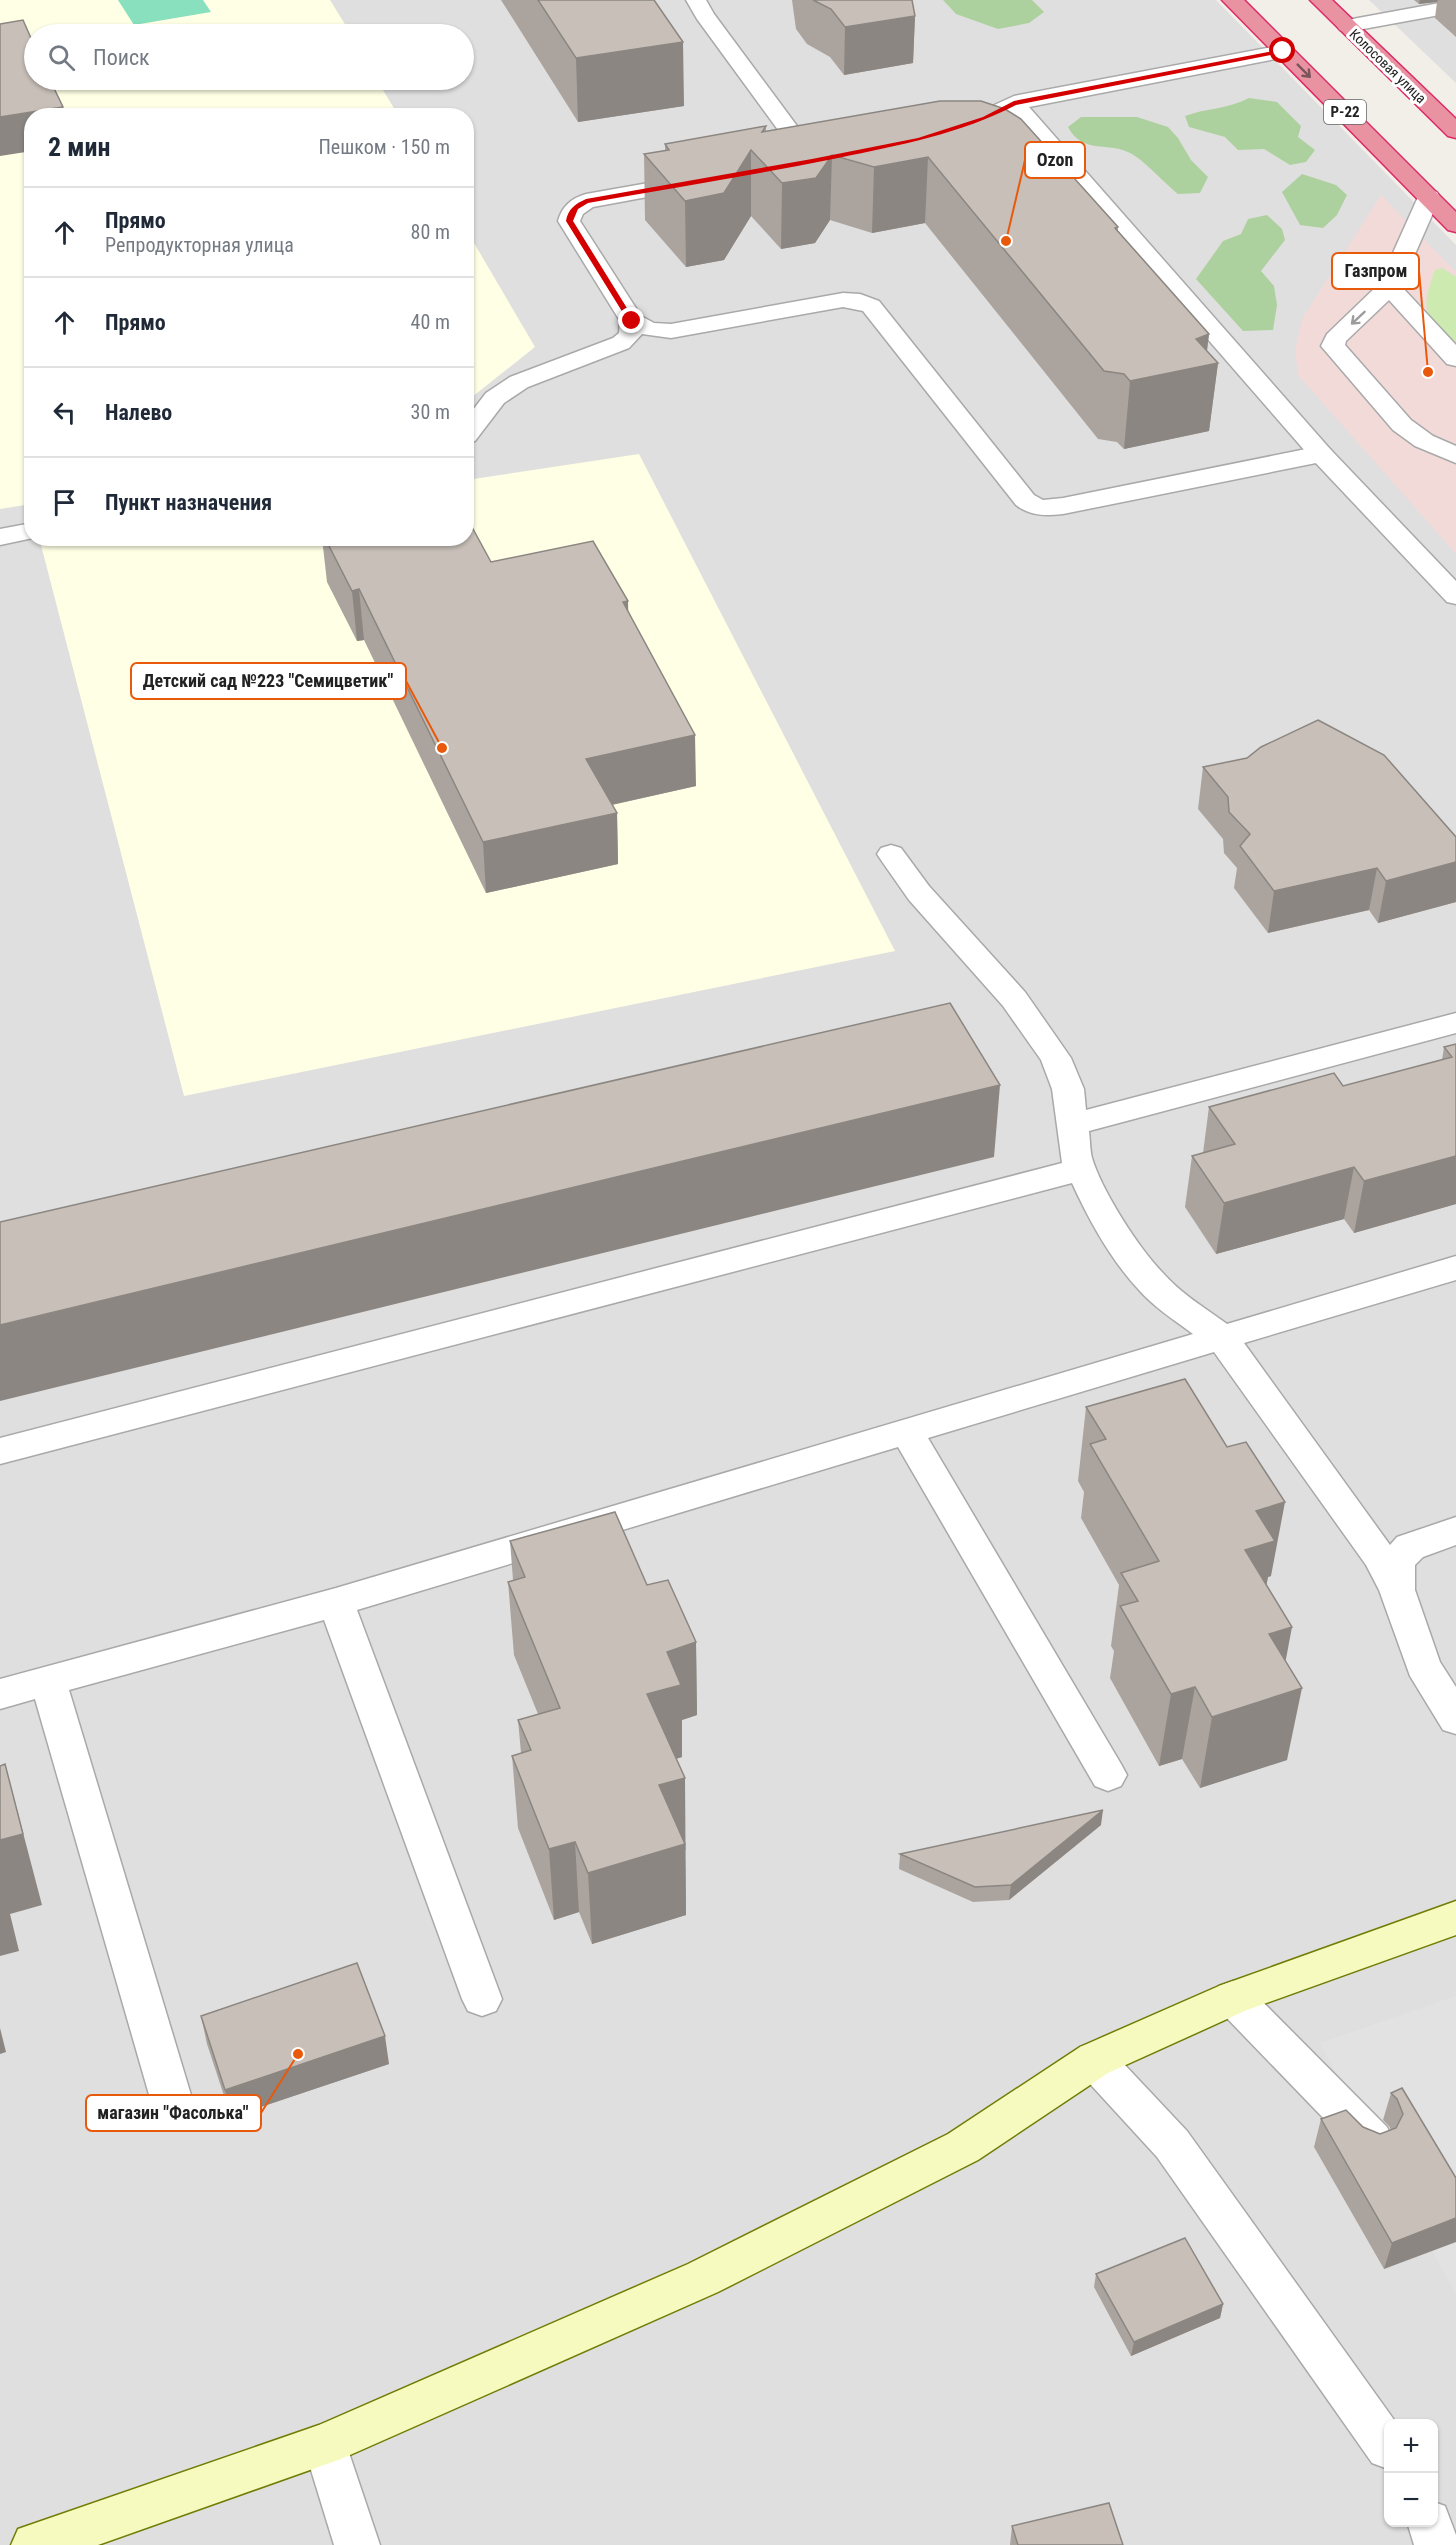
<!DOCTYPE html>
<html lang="ru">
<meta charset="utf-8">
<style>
body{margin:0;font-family:"Roboto Condensed",sans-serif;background:#f6f6f7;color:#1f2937}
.controls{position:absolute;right:18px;bottom:18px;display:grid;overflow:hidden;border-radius:12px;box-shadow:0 2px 4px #0004}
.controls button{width:54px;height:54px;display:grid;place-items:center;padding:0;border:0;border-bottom:2px solid #e0e1e3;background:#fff;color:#1f2937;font:30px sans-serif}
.stop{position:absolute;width:18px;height:18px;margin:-14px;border:4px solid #d40000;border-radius:50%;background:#fff}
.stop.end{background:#d40000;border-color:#fff;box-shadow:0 2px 6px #0008}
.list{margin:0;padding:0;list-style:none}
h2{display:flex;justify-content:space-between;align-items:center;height:78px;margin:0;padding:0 24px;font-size:26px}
h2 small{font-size:20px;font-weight:400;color:#747a83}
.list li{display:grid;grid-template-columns:39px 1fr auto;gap:18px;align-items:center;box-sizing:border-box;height:90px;padding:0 24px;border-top:2px solid #e0e1e3}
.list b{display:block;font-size:22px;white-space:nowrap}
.list p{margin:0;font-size:20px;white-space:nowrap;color:#747a83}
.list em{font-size:20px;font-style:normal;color:#747a83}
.icon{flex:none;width:33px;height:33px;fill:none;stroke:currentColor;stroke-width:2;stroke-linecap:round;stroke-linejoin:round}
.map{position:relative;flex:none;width:1456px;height:2545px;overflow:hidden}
.search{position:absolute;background:#fff;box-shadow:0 2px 4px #0004;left:24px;top:24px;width:450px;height:66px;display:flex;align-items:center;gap:15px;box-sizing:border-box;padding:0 21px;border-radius:33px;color:#747a83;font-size:22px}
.panel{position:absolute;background:#fff;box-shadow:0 2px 4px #0004;left:24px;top:108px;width:450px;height:438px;border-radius:24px}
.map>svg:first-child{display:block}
.residential{fill:#e0dfdf;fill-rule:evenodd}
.commercial{fill:#f2dad9}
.education{fill:#ffffe5}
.grass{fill:#cdebb0}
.forest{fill:#add19e}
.pitch{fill:#88e0be}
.parking{fill:#e2e2e2}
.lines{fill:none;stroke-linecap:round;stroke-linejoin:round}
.lane-casing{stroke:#a9a9a9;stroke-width:3}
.street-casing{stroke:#a9a9a9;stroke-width:3}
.secondary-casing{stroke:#707d05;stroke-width:3}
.highway-casing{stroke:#dc2a67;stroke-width:3}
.lane{fill:#fff;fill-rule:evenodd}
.street{fill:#fff;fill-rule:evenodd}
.secondary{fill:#f7fabf;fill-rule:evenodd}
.highway{fill:#e892a2;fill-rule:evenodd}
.wall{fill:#aba49e}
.shaded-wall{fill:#8b8681}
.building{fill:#c7bfb8;stroke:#8b8681;stroke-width:1.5}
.oneway{stroke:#7b545c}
.oneway2{stroke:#9c9c9c}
.route{fill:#d40000}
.labels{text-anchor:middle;stroke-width:6;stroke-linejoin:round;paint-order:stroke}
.far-street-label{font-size:14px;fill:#222;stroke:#fff}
.shield{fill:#fff;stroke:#646464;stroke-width:1.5}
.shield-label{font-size:15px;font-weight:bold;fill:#222}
.leader{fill:none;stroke:#e8590c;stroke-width:2}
.callout-dot{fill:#e8590c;stroke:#fff;stroke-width:2}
.callout{fill:#fff;stroke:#e8590c;stroke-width:2}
.callout-label{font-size:18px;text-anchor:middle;font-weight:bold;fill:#222}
</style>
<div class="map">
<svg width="1456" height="2545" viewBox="0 0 1456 2545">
<rect width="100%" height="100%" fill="#f2efe9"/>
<g class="residential">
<path d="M0,0H1216L1456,245V2545H0ZM34,34H464V80H34ZM32,116H466V538H32ZM1388,2424H1434V2522H1388Z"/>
<path d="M1369,0H1456V83Z"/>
</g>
<path class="commercial" d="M1381,195L1456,272V277L1442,268L1429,315L1456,343V554L1298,375L1295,350L1302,319Z"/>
<g class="education">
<path d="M0,0H330L351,34H34V80H377L398,115L32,116L31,504L0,509Z"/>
<path d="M467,231L535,347L467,401H466Z"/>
<path d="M639,454L895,951L184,1096L41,545L86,538H466L467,480Z"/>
</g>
<path class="grass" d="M1442,268L1456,277V343C1425,311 1419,315 1435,270Z"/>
<g class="forest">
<path d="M943,0H1032L1044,12L1029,23L998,29L956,14Z"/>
<path d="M1249,98L1277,102L1301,126L1298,137L1315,150L1306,162L1290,165L1264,149L1238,150L1225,137L1189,127L1185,116C1206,108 1229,109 1249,98Z"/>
<path d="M1081,117H1137L1168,127L1178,138L1191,160L1208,177L1200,193L1178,194C1163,182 1148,164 1132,154C1107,140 1084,156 1068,127Z"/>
<path d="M1302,174L1336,185L1347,195L1337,215L1323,228L1300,225L1282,192Z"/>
<path d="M1267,215L1282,229L1285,240L1261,271L1274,286L1277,305L1273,330L1243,331L1196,279L1223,241L1241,234L1248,219Z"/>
</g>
<path class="pitch" d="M118,0H203L211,12L134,25Z"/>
<path class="parking" d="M1456,1996V2295L1320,2043Z"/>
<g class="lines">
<g class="lane-casing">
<g id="lane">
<path d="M686,0H706L714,14L823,161L820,166L809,169L801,167L798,162L800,160L697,19Z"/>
<path d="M688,176L696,178L699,183L696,188L593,207L583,214L580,221L641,316L654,323L671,324L843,293L860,294L879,301L1034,495L1043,500L1063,498L1321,446L1330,449L1334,454L1330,459L1321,462L1063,514C1046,516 1030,516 1016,505L863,311L843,307L671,338L642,334L629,348L528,387L504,403L475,441L466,443V419L486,393L510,377L613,338L619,333L620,321L558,221C562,206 572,198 586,194Z"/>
<path d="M1429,190L1437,192L1440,197L1401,286L1456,345V366L1447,364L1389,300L1346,341L1345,345L1411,420L1433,436L1456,446V463L1415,446L1393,430L1321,346L1327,334L1379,284L1418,197L1421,192Z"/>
<path d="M32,523L33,538L0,545V529Z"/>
<path d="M891,845L901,848L929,886L1025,992L1071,1058L1084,1089L1086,1110L1456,1013V1033L1089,1131C1090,1139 1090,1150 1092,1158C1102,1191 1138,1247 1162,1272C1180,1293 1205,1308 1227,1324L1456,1256V1280L1244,1343L1390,1545L1397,1537L1456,1517V1545L1423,1557L1415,1565V1590L1440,1662L1456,1687V1734L1443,1730L1410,1676L1379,1590L1366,1565L1214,1352L928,1438L1121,1764L1127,1775L1121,1786L1108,1791L1095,1786L898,1447L357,1610L502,1999L496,2011L482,2016L468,2011L462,1999L324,1620L69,1690L194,2105L188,2118L173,2123L158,2118L152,2105L35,1699L0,1709V1679L336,1588L1193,1334C1174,1320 1154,1307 1139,1290C1110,1259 1089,1220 1072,1183L0,1464V1438L1062,1163L1052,1089L1041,1060L1003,1006L909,900L881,860L877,854L881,848Z"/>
<path d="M1233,1981L1247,1986L1387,2127L1393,2140L1387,2153L1372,2159L1357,2153L1219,2010L1213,1998L1219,1986Z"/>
</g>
</g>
<g class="street-casing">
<g id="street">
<path d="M1456,0V12L1347,32L1340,30L1337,26L1340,22L1347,20Z"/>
<path d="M1283,45L1291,46L1294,51L1291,56L1029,107L1330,449L1456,581V604L1447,602L1312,459L1011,113L998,119L990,117L987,112L990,107L1014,96Z"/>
<path d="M1094,2042L1108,2047L1187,2131L1397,2424H1388V2469L1372,2463L1157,2157L1080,2073L1074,2060L1080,2047Z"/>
<path d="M325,2423L341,2429L380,2545H334L303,2444L309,2429Z"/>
<path d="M1434,2502L1445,2506L1456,2535V2545H1414L1407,2522H1434Z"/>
</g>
</g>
<g class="secondary-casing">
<path id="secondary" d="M1456,1901V1935L1247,2010L1108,2073L978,2160L718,2292L341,2459L98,2545H11L18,2529L319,2425L688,2264L948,2134L1080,2047L1219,1986Z"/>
</g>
<g class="highway-casing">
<g id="highway">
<path d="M1222,0H1244L1456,212V232L1448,230Z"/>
<path d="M1310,0H1332L1456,119V138L1448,136Z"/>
</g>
</g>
<use href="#lane" class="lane"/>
<use href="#street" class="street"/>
<use href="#secondary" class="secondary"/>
<use href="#highway" class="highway"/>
</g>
<g class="wall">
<path d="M501,0H654L684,106L578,122Z"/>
<path d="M792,0H912L915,16L913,63L844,75L830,57L807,44L796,29Z"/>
<path d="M1414,0H1456V37L1435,18L1437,2L1419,4Z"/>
<path d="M940,101L1118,227V231L1209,334L1207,351L1218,363L1209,431L1124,449L1117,442L1098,439L925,223L872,233L830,220L815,243L781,249L751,216L724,260L686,267L645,220L644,154L665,150V144L766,126V132Z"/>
<path d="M322,538H466L491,562L628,601V610L696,786L612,805L617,813L618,864L486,893L364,640L357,641L327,582Z"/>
<path d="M1203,767L1456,837V902L1378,923L1369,910L1268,933L1234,888L1237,868L1224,853L1223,839L1198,809Z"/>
<path d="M1456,1044V1204L1354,1233L1344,1219L1216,1254L1185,1207L1192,1156L1203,1153L1209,1107L1343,1086L1442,1060L1444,1047Z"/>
<path d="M1086,1407L1271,1576L1268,1577L1266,1585L1285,1661L1287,1760L1200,1788L1182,1759L1159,1766L1110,1678L1114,1651L1111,1646L1119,1585L1081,1518L1084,1492L1078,1481Z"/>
<path d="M510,1541L647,1585L696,1642L697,1715L682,1720V1757L676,1759L686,1850H685L686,1915L592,1944L579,1912L554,1920L518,1828L512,1756L521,1753L518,1720L538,1714L514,1655L508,1582L513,1580Z"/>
<path d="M1101,1825L1009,1900L973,1902L899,1869L900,1854Z"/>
<path d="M201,2016L389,2064L231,2117L207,2044Z"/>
<path d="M1402,2088L1456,2178L1384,2269L1314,2147L1321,2119L1363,2127L1380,2134L1391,2130L1389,2126L1383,2120L1391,2093Z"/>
<path d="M1096,2274L1223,2304L1220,2318L1131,2356L1094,2287Z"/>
<path d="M1012,2526L1123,2545H1010Z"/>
</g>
<g class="shaded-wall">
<path d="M1420,0H1438L1437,2L1419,4Z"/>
<path d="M915,16L913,63L844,75L845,27Z"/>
<path d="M683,42L684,106L578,122L576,58Z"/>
<path d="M63,107L64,116H32V151L0,156V117Z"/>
<path d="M751,150V216L724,260L686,267L685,201Z"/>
<path d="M832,155L830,220L815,243L781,249L782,183Z"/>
<path d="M928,157L925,223L872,233L874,167Z"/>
<path d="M1209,334L1205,365L1218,363L1209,431L1124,449L1130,381L1196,339Z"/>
<path d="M359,589L364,640L357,641L352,591Z"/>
<path d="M628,601L629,651L623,602Z"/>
<path d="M695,735L696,786L588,810L586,759Z"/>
<path d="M617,813L618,864L486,893L483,842Z"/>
<path d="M1456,862V902L1378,923L1386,881Z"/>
<path d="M1377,868L1369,910L1268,933L1274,891Z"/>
<path d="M1000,1085L994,1157L0,1401V1325Z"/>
<path d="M1456,1156V1204L1354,1233L1364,1181Z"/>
<path d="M1354,1167L1344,1219L1216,1254L1224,1203Z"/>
<path d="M1285,1502L1271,1576L1268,1577L1261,1614L1245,1550L1256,1511Z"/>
<path d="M1292,1627L1279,1696L1302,1688L1287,1760L1200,1788L1212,1717L1269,1634Z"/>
<path d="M696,1642L697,1715L682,1720V1757L649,1766L647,1694L667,1652Z"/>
<path d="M1195,1687L1182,1759L1159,1766L1171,1694Z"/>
<path d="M5,1764L42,1905L10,1914L19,1951L0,1956V1840Z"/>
<path d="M685,1778L686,1915L592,1944L588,1873L659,1785Z"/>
<path d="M1103,1810L1101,1825L1009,1900L1011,1885Z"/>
<path d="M575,1842L579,1912L554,1920L549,1849Z"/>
<path d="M0,2028L6,2052L0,2054Z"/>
<path d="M385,2036L389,2064L231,2117L225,2090Z"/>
<path d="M1456,2218V2242L1384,2269L1392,2243Z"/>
<path d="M1223,2304L1220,2318L1131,2356L1134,2342Z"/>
</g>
<g class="building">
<path d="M538,0H654L683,42L576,58Z"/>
<path d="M813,0H912L915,16L845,27L831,9Z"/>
<path d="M23,20L34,45V80H50L63,107L0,117V24Z"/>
<path d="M940,101H981L1005,109L1021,119L1118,227L1115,228L1209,334L1196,339L1218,363L1130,381L1124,374L1104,371L928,157L874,167L832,155L816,178L782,183L751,150L724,193L685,201L644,154L669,150L665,144L766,126L762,132Z"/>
<path d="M466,516L491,562L593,541L628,601L623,602L695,735L586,759L617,813L483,842L359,589L352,591L325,538H466Z"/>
<path d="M1318,720L1384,755L1456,837V862L1386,881L1377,868L1274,891L1240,846L1250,834L1229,812L1228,797L1203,767L1247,758L1261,747Z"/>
<path d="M950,1003L1000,1085L0,1325V1222Z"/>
<path d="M1456,1044V1156L1364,1181L1354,1167L1224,1203L1192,1156L1235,1144L1209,1107L1334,1073L1343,1086L1452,1057L1444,1047Z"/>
<path d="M1185,1379L1227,1447L1246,1442L1285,1502L1256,1511L1275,1541L1245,1550L1292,1627L1269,1634L1302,1688L1212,1717L1195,1687L1171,1694L1120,1606L1138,1601L1121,1573L1159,1561L1090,1444L1106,1439L1086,1407Z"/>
<path d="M615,1512L647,1585L668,1580L696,1642L667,1652L681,1685L647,1694L685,1778L659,1785L685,1844L588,1873L575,1842L549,1849L512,1756L531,1750L518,1720L560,1708L508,1582L525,1577L510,1541Z"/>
<path d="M5,1764L23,1834L0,1840V1766Z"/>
<path d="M1103,1810L1011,1885L975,1887L900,1854Z"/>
<path d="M357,1963L385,2036L225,2090L201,2016Z"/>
<path d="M1402,2088L1456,2178V2218L1392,2243L1321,2119L1346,2110L1363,2127L1380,2134L1396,2128L1403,2114L1397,2099L1391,2093Z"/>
<path d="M1185,2238L1223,2304L1134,2342L1096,2274Z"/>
<path d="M1109,2503L1123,2545H1018L1012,2526Z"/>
</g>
<defs><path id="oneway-shaft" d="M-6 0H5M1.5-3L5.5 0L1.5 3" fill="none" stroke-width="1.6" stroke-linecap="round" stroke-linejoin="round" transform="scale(1.5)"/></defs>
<use class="oneway" href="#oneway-shaft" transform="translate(1304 71) rotate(45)"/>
<use class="oneway2" href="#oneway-shaft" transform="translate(1358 318) rotate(137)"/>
<path class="route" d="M1283,49L1286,52L1016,105C960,134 900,145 838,158C755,175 671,188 588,203L578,209L573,221L635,321L632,323L628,321L566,221C568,209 575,204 586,199L812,159L918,138L983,117L1014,101Z"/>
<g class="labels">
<g class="far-street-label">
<text transform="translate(1388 66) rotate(44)" y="5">Колосовая улица</text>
</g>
<rect class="shield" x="1324" y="100" width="42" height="24" rx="4.5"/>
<g class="shield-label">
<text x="1345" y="117">Р-22</text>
</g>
</g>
<path class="leader" d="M1006 241L1025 160M1428 372L1419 271M442 748L406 681M298 2054L261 2113"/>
<g class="callout-dot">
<circle cx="1006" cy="241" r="6"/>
<circle cx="1428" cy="372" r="6"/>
<circle cx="442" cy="748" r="6"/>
<circle cx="298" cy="2054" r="6"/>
</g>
<g class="callout">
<rect x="1025" y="142" width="60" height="36" rx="6"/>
<rect x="1332" y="253" width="87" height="36" rx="6"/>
<rect x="131" y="663" width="275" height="36" rx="6"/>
<rect x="86" y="2095" width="175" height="36" rx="6"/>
</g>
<g class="callout-label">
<text x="1055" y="166">Ozon</text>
<text x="1376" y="277">Газпром</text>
<text x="268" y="687">Детский сад №223 "Семицветик"</text>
<text x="173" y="2119">магазин "Фасолька"</text>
</g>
</svg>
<div class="controls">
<button>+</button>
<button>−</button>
</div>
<div class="stop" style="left:1283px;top:51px"></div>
<div class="stop end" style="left:632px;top:321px"></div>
<div class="search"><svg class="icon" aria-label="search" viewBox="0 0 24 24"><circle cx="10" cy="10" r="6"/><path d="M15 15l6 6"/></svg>Поиск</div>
<section class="panel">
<h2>2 мин<small>Пешком · 150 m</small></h2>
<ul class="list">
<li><svg class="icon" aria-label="ahead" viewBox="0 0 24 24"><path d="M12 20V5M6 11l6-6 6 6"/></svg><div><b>Прямо</b><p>Репродукторная улица</p></div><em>80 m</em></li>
<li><svg class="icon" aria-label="ahead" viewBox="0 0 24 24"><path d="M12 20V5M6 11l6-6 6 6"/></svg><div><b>Прямо</b></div><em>40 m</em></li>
<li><svg class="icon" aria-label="left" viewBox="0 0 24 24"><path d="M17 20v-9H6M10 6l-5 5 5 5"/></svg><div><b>Налево</b></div><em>30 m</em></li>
<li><svg class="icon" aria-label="arrive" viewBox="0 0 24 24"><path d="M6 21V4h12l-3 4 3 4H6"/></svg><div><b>Пункт назначения</b></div></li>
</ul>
</section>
</div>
